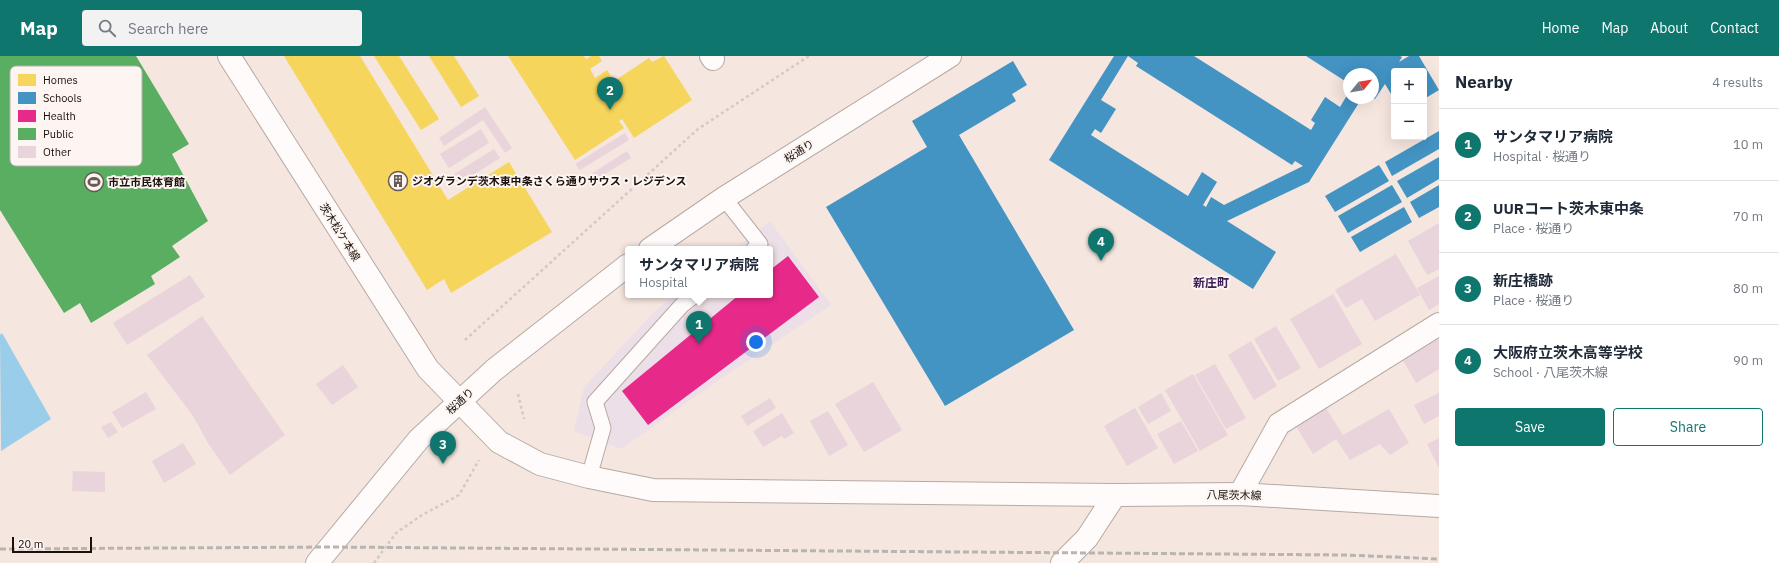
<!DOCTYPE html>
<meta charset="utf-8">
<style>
body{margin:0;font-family:"IBM Plex Sans","Noto Sans JP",sans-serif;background:#f2f2f3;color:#1f2937}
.controls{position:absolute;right:12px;top:12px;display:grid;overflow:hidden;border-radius:4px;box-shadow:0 4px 16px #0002}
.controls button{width:36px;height:36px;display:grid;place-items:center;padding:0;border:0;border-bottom:1px solid #e0e1e3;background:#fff;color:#1f2937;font:20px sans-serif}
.compass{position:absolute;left:1343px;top:12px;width:36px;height:36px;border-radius:50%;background:#fff;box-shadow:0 4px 16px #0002;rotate:60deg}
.scale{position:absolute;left:12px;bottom:10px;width:80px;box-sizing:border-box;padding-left:4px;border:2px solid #1b100b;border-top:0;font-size:11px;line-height:14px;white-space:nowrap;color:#1b100b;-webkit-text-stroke:3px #fcf5f2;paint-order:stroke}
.you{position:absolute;left:756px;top:286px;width:14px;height:14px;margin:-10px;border:3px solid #fff;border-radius:50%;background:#1a73e8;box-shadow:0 0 0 6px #1a73e833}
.badge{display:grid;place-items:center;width:26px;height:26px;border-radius:50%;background:#0f766e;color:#fff;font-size:13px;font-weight:700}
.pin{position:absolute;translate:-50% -33px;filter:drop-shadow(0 1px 2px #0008)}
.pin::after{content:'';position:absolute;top:21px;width:14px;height:12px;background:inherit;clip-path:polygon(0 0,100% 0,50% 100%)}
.popup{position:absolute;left:625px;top:190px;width:148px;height:52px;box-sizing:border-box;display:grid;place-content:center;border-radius:4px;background:#fff;filter:drop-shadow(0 1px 3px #0005);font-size:13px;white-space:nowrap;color:#747a83}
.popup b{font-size:15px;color:#1f2937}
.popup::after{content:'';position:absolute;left:50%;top:100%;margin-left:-8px;border:8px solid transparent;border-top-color:#fff}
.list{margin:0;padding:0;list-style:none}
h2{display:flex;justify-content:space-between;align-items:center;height:52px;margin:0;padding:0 16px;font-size:17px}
h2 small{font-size:13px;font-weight:400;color:#747a83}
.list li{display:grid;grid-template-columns:26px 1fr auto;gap:12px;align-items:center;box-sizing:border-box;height:72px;padding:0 16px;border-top:1px solid #e0e1e3}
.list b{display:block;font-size:15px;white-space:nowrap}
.list p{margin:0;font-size:13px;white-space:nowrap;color:#747a83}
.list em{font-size:13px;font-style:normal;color:#747a83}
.actions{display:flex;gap:8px;padding:12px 16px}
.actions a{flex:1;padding:9px 0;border:1px solid #0f766e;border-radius:4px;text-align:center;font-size:14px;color:#0f766e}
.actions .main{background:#0f766e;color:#fff}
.icon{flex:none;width:22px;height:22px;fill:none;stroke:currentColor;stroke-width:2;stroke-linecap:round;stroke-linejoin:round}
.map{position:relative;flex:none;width:1439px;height:507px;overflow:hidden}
header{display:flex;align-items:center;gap:24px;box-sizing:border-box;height:56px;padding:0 20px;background:#0f766e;color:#fff}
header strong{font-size:19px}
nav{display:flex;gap:22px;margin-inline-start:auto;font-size:14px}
.search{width:280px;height:36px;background:#f2f2f3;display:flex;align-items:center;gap:10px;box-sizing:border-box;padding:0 14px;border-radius:4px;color:#747a83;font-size:15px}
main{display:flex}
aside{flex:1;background:#fff}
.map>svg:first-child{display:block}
.medical{fill:#eddfe7}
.water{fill:#99cdea}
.homes{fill:#f6d55c}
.schools{fill:#4393c3;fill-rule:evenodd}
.health{fill:#e7298a}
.public{fill:#5aae61}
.building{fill:#e9d4db}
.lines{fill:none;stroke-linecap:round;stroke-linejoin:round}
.lane-casing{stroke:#b6aaa4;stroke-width:17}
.street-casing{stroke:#b6aaa4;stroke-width:24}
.secondary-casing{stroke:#b6aaa4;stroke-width:24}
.primary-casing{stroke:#b6aaa4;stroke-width:24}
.path{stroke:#d0cbc8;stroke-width:2.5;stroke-dasharray:3 3;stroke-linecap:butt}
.lane{stroke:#fefbfa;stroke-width:15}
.street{stroke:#fefbfa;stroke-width:22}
.secondary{stroke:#fefbfa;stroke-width:22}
.primary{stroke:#fefbfa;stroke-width:22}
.rail{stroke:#b8b4b2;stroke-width:3;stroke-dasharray:6 3;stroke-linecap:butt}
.labels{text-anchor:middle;stroke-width:4;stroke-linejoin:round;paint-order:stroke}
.street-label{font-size:11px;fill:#1b100b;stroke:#fcf5f2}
.poi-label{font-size:11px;font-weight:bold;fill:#1b100b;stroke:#fcf5f2;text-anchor:start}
.neighbourhood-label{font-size:12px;font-weight:bold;fill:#3d2058;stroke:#fcf5f2}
.key{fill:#fcf5f2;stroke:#b8b0ad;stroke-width:1}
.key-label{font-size:11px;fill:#1b100b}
</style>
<header>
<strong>Map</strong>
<div class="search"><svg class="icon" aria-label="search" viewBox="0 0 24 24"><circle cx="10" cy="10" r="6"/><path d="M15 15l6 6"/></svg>Search here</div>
<nav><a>Home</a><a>Map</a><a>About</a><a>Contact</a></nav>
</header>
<main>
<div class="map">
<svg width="1439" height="507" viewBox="0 0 1439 507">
<rect width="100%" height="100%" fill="#f5e6df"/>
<path class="medical" d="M770,165L831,249L723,321L621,393L574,375L584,331L656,254L676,239H770V193H735Z"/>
<path class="water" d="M2,277L51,363L1,395L0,279Z"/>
<g class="homes">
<path d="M284,0H360L448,144L509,106L552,176L451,237L444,223L427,234Z"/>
<path d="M374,0H399L439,63L421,74Z"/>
<path d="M429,0H454L479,40L461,51Z"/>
<path d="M508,0H584L586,3L591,0H599L602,5L590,13L595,22L607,14L614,25L649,2L652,6L664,0L692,44L634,82L622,63L619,65L624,72L575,104Z"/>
</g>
<g class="schools">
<path d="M1114,0H1194L1311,74L1315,67L1311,64L1325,41L1340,51L1349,36V42H1362L1309,126L1227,165L1276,196L1253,233L1049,104ZM1128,0L1138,7L1136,10L1292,109L1295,105L1303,110L1224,149L1211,141L1206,151L1203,149L1217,126L1202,116L1188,140L1091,79L1095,73L1101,77L1116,53L1101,44Z"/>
<path d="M1306,0H1400L1402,1L1399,6L1409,0H1419L1439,34L1424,43V15H1394V43L1385,28L1375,43L1373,42V18H1349V23L1346,21L1345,25Z"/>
<path d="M1013,5L1027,29L1012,38L1016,45L959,79L1074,274L945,350L826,151L927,91L912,65Z"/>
<path d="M1439,75V93L1392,120L1385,106Z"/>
<path d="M1439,101V123L1407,142L1397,125Z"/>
<path d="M1379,109L1389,125L1335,156L1325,140Z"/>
<path d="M1392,129L1402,146L1348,177L1338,160Z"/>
<path d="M1439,129V151L1419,162L1410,146Z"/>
<path d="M1404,151L1412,166L1360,196L1351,181Z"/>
</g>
<path class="health" d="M788,200L819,241L648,369L622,335L739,239H770V214Z"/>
<path class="public" d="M0,0H136L189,88L172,98L208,165L172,190L180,201L151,220L155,228L91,267L80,247L64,257L0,154Z"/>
<g class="building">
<path d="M485,51L512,92L505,97L483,64L444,90L439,82Z"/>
<path d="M481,73L489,87L449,112L440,98Z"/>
<path d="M625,77L629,84L580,114L575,108Z"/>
<path d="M494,93L500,102L457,129L451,120Z"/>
<path d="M627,95L631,102L589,128L585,122Z"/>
<path d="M1439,167V213L1427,219L1408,185Z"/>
<path d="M1396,198L1420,239L1375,265L1362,243L1346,252L1335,234Z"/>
<path d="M190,219L205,241L127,289L113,267Z"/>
<path d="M1439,220V248L1429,254L1417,232Z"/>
<path d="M1333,238L1362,288L1319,313L1290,263Z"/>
<path d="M202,260L285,379L230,419L208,387L193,360L147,299Z"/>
<path d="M1276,270L1301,312L1278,325L1254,283Z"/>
<path d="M1439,280V313L1416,327L1401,301Z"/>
<path d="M1251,285L1277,330L1254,344L1228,299Z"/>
<path d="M1215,308L1246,362L1226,373L1195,319Z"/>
<path d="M343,309L358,331L332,349L316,328Z"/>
<path d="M1193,318L1228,379L1200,395L1165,334Z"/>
<path d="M873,326L902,374L864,396L835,348Z"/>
<path d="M146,336L156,353L122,372L112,356Z"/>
<path d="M1161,337L1171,355L1148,368L1138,351Z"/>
<path d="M1439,337V360L1424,368L1414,349Z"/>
<path d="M770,342L776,352L747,370L741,360Z"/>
<path d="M1324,349L1343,379L1389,353L1409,387L1390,399L1380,388L1350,404L1336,383L1313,398L1294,367Z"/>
<path d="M1135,352L1158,392L1127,410L1104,370Z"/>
<path d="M828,355L848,389L829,400L810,365Z"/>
<path d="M782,357L794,377L784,383L782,380L763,391L753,375Z"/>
<path d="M1181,365L1198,395L1174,408L1157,378Z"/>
<path d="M111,366L118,376L108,382L101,371Z"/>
<path d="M1439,382V412L1427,388Z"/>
<path d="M183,387L196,408L164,427L152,405Z"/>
<path d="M73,415L105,416V436L72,435Z"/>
</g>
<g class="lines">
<g class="lane-casing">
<g id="lane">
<path d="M724,142L760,188L754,193"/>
<path d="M589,421L603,372L595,346L682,249L695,239"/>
</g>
</g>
<g class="street-casing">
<g id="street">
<path d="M711,0L713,3"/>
<path d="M1240,438L1279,368L1439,268"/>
</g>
</g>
<g class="secondary-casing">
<g id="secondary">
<path d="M229,0L428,313L499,386L540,408L589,421L653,434L1115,439"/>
<path d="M650,193L724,142L950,0"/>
<path d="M317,507L419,383L494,314L628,209"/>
</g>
</g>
<g class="primary-casing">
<path id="primary" d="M1062,507L1087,482L1115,439L1240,438L1439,450"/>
</g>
<g class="path">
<path d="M465,284L698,73L809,0"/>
<path d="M518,338L524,363"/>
<path d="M374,507L396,477L422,459L459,439L479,404"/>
</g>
<use href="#lane" class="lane"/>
<use href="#street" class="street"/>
<use href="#secondary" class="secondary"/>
<use href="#primary" class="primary"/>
<path class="rail" d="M0,493L332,491L1347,499L1439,503"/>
</g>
<defs>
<g id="building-ring" transform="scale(1)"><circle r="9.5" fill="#fcf5f2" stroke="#675b55" stroke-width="1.5"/><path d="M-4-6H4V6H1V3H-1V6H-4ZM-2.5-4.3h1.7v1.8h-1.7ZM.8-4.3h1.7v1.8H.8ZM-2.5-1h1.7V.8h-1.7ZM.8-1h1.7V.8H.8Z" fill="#675b55"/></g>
<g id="stadium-ring" transform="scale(1)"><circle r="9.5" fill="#fcf5f2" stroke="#675b55" stroke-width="1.5"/><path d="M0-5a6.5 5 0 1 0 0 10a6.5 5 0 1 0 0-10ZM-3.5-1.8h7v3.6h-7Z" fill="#675b55"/></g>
</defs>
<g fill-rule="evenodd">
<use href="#building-ring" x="398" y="125"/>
<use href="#stadium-ring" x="94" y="126"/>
</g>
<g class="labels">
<g class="street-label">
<text transform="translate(799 95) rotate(-32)" y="4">桜通り</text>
<text transform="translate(340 176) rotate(58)" y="4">茨木松ケ本線</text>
<text transform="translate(460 345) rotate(-42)" y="4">桜通り</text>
<text transform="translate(1234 439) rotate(1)" y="4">八尾茨木線</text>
</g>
<g class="poi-label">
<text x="412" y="129">ジオグランデ茨木東中条さくら通りサウス・レジデンス</text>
<text x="108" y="130">市立市民体育館</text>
</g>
<g class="neighbourhood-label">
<text x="1211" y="231">新庄町</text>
</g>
</g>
<rect x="10" y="10" width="132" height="100" rx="6" class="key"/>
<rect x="18" y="18" width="18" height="12" fill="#f6d55c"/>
<rect x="18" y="36" width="18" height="12" fill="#4393c3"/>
<rect x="18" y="54" width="18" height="12" fill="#e7298a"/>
<rect x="18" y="72" width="18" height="12" fill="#5aae61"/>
<rect x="18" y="90" width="18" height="12" fill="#e9d4db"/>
<g class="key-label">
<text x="43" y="28">Homes</text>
<text x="43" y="46">Schools</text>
<text x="43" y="64">Health</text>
<text x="43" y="82">Public</text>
<text x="43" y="100">Other</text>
</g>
</svg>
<div class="controls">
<button>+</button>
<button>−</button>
</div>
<svg class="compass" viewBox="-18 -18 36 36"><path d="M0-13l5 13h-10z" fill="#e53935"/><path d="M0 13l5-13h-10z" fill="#747a83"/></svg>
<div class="scale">20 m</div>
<div class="you"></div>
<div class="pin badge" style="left:699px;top:288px">1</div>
<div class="popup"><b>サンタマリア病院</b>Hospital</div>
<div class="pin badge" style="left:610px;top:54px">2</div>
<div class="pin badge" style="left:443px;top:408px">3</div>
<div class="pin badge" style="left:1101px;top:205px">4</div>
</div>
<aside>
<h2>Nearby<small>4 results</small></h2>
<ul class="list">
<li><span class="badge">1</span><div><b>サンタマリア病院</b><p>Hospital · 桜通り</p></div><em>10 m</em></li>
<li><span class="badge">2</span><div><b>UURコート茨木東中条</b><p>Place · 桜通り</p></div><em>70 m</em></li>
<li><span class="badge">3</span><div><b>新庄橋跡</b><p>Place · 桜通り</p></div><em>80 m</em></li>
<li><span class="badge">4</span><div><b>大阪府立茨木高等学校</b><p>School · 八尾茨木線</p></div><em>90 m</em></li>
</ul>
<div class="actions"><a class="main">Save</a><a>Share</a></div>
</aside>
</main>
